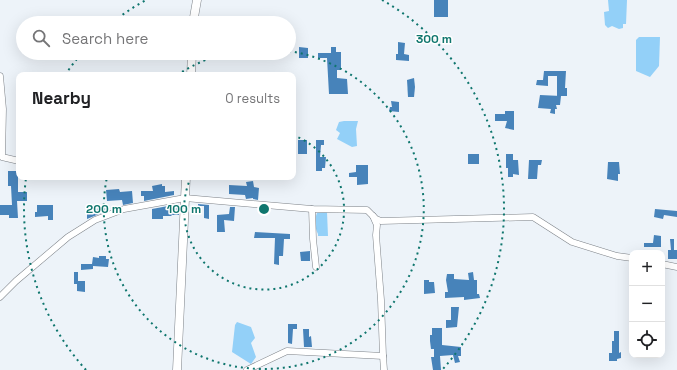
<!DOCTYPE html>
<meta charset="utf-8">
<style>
body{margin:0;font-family:"Space Grotesk",sans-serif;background:#f2f2f2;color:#202124}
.controls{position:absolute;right:12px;bottom:12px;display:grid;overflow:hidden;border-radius:8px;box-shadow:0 4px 16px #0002}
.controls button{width:36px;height:36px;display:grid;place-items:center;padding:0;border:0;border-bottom:1px solid #e0e0e0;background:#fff;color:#202124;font:20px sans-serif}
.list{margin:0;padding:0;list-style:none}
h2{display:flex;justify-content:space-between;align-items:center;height:52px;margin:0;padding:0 16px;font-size:17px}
h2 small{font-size:13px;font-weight:400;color:#757577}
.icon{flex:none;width:22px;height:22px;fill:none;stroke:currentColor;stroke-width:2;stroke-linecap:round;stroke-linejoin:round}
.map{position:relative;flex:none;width:677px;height:370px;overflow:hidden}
.search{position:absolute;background:#fff;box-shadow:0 4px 16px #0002;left:16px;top:16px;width:280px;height:44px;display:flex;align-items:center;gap:10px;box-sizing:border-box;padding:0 14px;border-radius:22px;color:#757577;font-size:15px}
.panel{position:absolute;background:#fff;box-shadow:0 4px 16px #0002;left:16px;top:72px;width:280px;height:108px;border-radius:8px}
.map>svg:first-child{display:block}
.water{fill:#93d0f8}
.building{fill:#4783ba}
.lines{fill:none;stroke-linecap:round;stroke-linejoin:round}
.street-casing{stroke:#7d8288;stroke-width:7}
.secondary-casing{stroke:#7d8288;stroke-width:9}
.street{stroke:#fff;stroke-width:6}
.secondary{stroke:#fff;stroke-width:8}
.ring{fill:none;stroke:#0f766e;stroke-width:2;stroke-dasharray:2 4}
.centre{fill:#0f766e;stroke:#fff;stroke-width:2}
.ring-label{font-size:12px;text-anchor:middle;font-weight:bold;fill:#0f766e;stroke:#fff;stroke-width:3;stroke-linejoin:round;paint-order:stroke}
</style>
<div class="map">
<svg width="677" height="370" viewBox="0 0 677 370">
<rect width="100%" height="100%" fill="#edf3f9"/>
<g class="water">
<path d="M608,0H627L626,24H623V28L619,29L612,26L608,28L605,25L604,12L609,11Z"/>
<path d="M639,37H660L659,66L650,77L636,71V40Z"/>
<path d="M344,121H358L356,129L357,146L352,147L337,139L340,133L336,130L339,122Z"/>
<path d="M327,212L328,236H318V234C315,228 314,220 317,213Z"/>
<path d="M237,322L251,327L255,338L251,343L256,357L251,364L232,352L235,325Z"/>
</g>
<g class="building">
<rect x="434" y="0" width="14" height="17"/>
<path d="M398,42L405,43L404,54L409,55V61L396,60V54H398Z"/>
<path d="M299,47L308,48V58H299Z"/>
<path d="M331,47H336V52H341V70H337V78L347,79L348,94H329L327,58H318V53H331Z"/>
<path d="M544,71H566L565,88H567V96H557V76H548V86L536,85L537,80H543Z"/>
<path d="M414,78L415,87L414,97H408L407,80Z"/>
<path d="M540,95L561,96L560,105H556L557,109H555V114L550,113L551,109L538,108Z"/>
<path d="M391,101L399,102V112L389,111L390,107H392Z"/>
<path d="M505,111H514V130L505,128L507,121H495V114H505Z"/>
<rect x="298" y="140" width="9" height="14"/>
<path d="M316,140H324V145H321L320,157H326L325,168H322V171H316Z"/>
<rect x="468" y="154" width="11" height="10"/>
<path d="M506,154H513V160H518L519,175L513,174V177H508V168H506Z"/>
<path d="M529,160H542L541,165H538L537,179H528Z"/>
<path d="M608,162H619L620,174H618V181L607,179Z"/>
<path d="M356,165H368V184L357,185V177H349V173L356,172Z"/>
<path d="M8,171H19V176H18V192H27V201H17L18,218H9V215H0V205H12L11,186H8Z"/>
<path d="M253,181L254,187L259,188L258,200L253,199V198L246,199L245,195L229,194V185L247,186L246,182Z"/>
<path d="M162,184V186H165V192L174,191V195L144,201V196H141V191H153L152,186Z"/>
<path d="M119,189L120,192L132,191L133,203L123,205L122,200L107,201L106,190Z"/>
<path d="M179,204V215H171L172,216H163V219H152V209Z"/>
<path d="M198,204L209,205V219L204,218V206H198Z"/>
<path d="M37,205H53V220H48V216L35,217V212H37Z"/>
<path d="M95,205V209L109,206V210L87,219V206Z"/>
<path d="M230,207H235L234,221L224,220L225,232H217V215L229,214Z"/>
<path d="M655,209L677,211V217L664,215L663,219L654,217Z"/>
<path d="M255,232L290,234V239H284L283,256H279V265L274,264L275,238H254Z"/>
<path d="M654,235L661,236V247H644V243H653Z"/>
<path d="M670,239H674V250H677V259H668V250H671Z"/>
<path d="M310,251V261H301L300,252Z"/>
<path d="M99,256H106V259H109L108,267L93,266V269L81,270V264H92L93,257L99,258Z"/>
<path d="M74,272H78V281H85V292L77,291V284H74Z"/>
<path d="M473,272L474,280H477V294H479L480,298L464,300V297L445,298V292H448L446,280L447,274H454V279L469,280L468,273Z"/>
<path d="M424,280H429V282H434L435,293L424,294Z"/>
<path d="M451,307H459L457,327L446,328V320H451Z"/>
<path d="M288,324H297V329H293L292,344L288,343Z"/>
<path d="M432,328H442V345L461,347V356H458L460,362L455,363L453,355L440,356L441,370H433L431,357H434V349H431L430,341V335H432Z"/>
<path d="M303,329H309V337L311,336L312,347H304Z"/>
<path d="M614,331H619V353L621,352V358L617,359V361H609V353H612V341H614Z"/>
</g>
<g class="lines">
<g class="street-casing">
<g id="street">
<path d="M0,76L3,109L2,157L19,161"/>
<path d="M312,209L313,239L316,267"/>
<path d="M373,216L377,225L376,235L381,300L383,356L384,370"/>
<path d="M662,264L677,267"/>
<path d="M0,297L16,281L68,237L95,220L124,209L185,198L312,209L367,210L376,219L381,221L533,217L572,242L617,256L632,258"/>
<path d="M247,370L287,351L383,356"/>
</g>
</g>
<g class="secondary-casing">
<g id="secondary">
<path d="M193,23L197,0"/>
<path d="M191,75L192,53"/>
<path d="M177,370L186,177"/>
</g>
</g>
<use href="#street" class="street"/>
<use href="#secondary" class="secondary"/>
</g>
<g class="ring">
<path d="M293 135A80 80 0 1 1 191 177"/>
<path d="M177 75A160 160 0 0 1 228 53M289 51A160 160 0 1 1 107 177"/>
<path d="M86 370A240 240 0 0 1 26 178M65 75A240 240 0 0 1 82 53M113 22A240 240 0 0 1 146 0M382 0A240 240 0 0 1 442 370"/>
</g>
<circle cx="264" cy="209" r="6" class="centre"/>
<g class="ring-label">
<text x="434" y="43">300 m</text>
<text x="184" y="213">100 m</text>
<text x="104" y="213">200 m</text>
</g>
</svg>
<div class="controls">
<button>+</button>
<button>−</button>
<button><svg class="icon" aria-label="locate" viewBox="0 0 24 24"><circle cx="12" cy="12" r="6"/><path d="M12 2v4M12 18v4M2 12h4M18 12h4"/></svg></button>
</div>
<div class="search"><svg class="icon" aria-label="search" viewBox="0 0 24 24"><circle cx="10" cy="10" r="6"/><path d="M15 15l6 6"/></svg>Search here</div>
<section class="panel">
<h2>Nearby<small>0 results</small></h2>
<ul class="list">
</ul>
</section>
</div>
